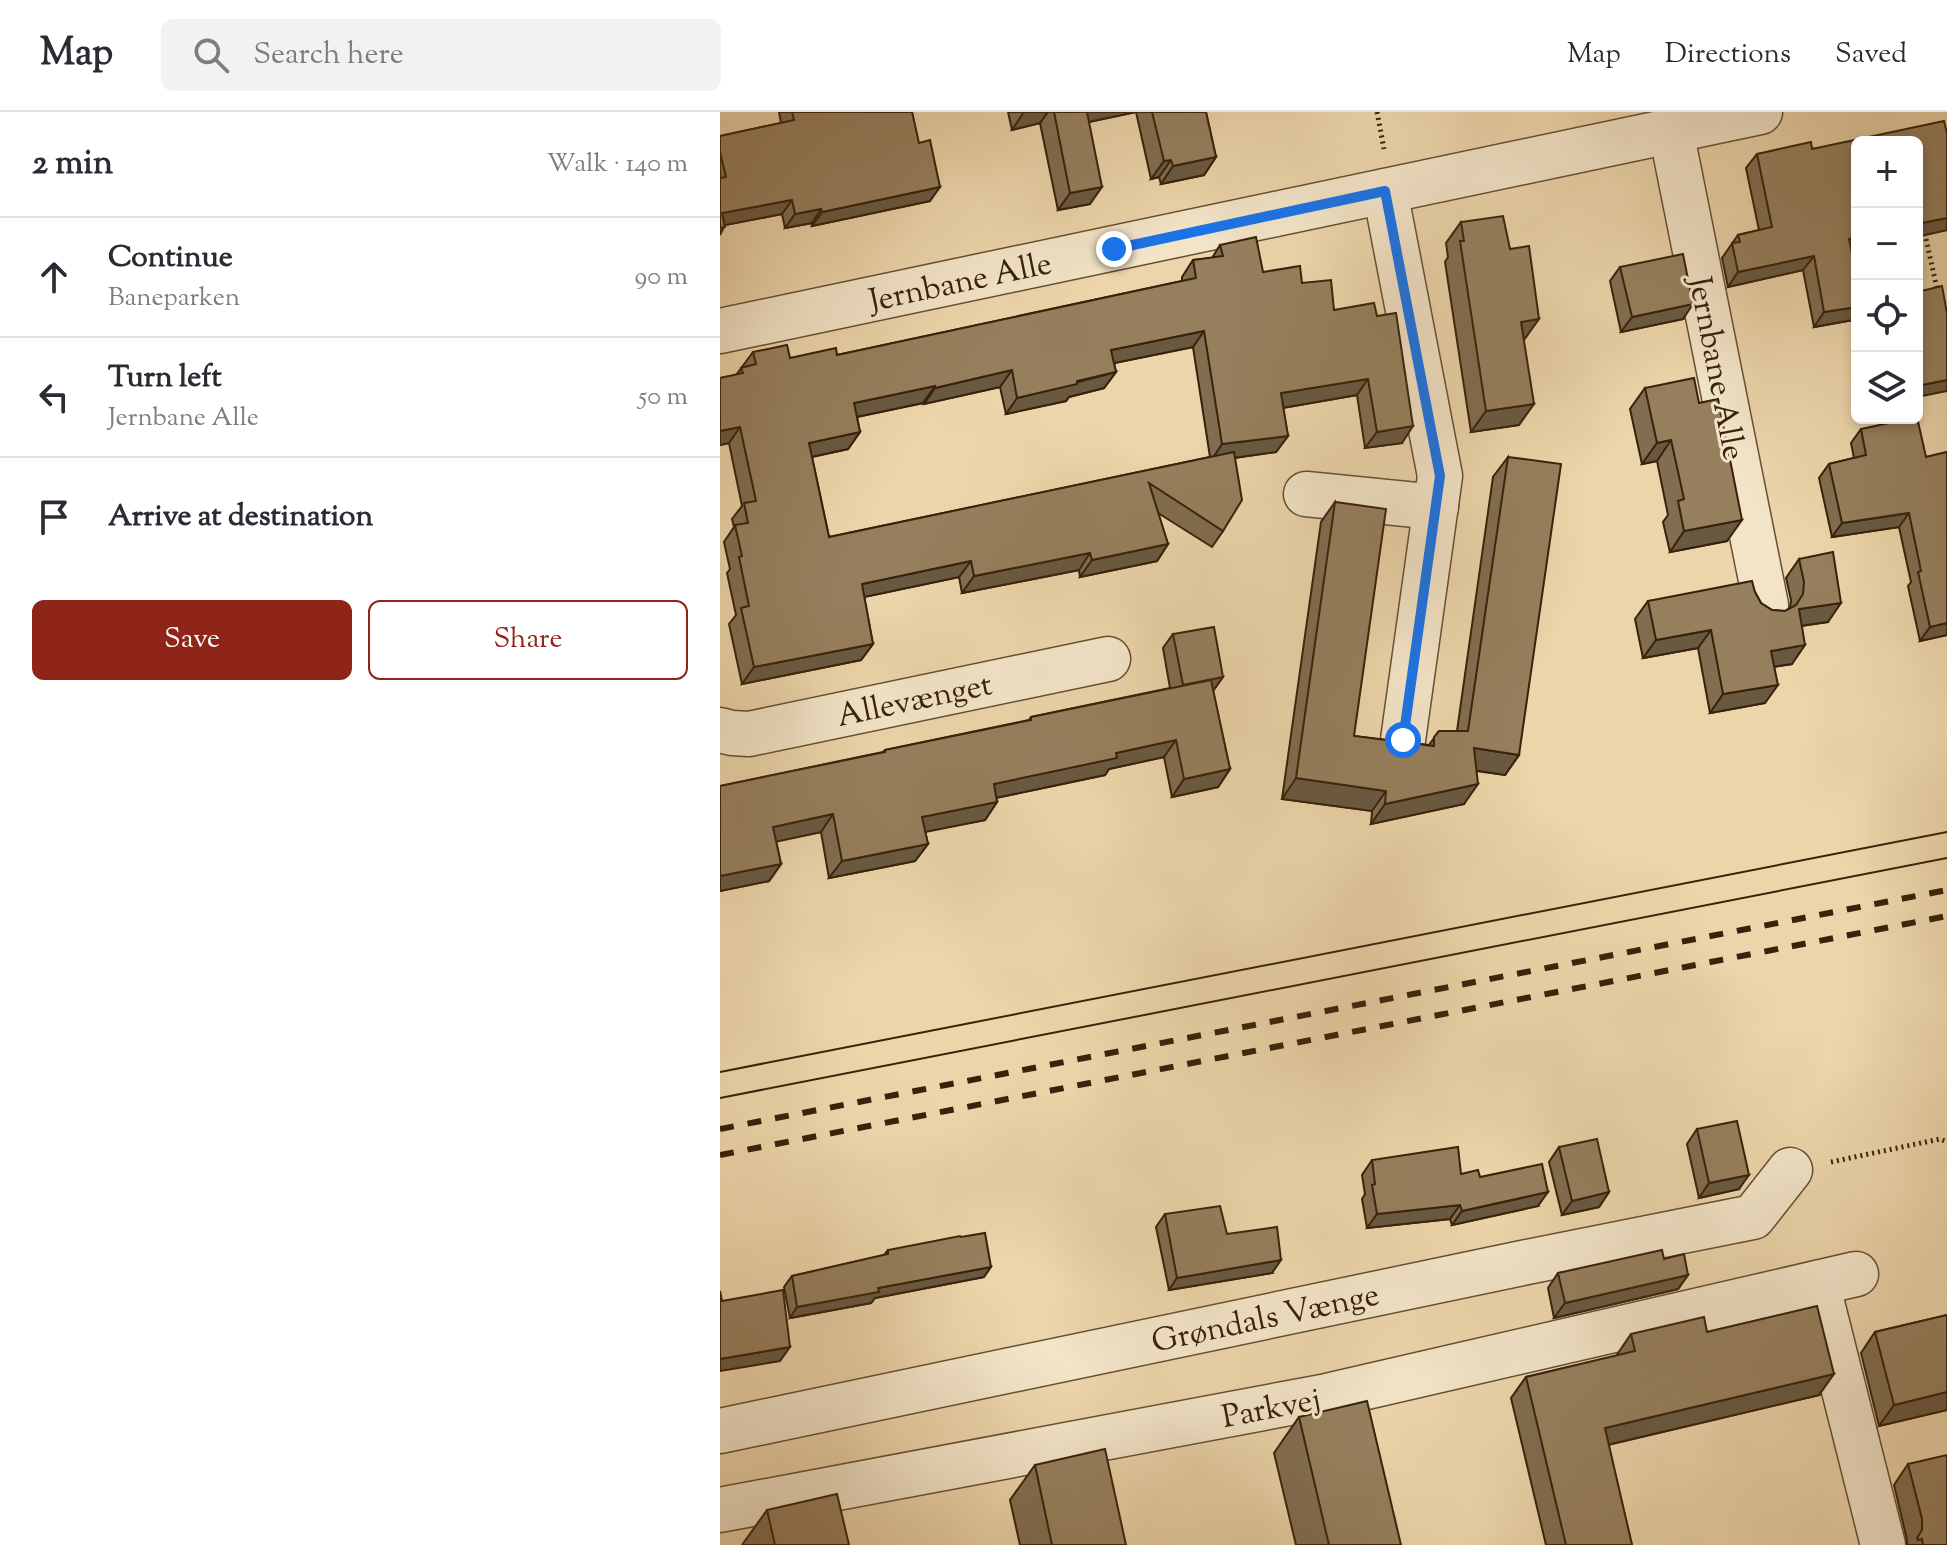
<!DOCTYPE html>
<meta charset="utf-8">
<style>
body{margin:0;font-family:"Sorts Mill Goudy",serif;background:#f2f2f3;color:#2b2b33}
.controls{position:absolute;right:24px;top:24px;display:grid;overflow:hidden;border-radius:12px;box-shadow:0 4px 12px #0003}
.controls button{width:72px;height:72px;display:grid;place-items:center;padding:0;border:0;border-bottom:2px solid #e1e1e2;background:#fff;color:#2b2b33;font:40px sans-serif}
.stop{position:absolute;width:24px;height:24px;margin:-18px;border:6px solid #1a73e8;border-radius:50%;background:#fff}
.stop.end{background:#1a73e8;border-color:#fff;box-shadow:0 2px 8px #0008}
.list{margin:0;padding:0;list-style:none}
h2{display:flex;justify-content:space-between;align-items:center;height:104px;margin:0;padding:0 32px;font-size:34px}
h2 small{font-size:26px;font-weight:400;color:#7c7c81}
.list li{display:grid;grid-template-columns:52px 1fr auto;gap:24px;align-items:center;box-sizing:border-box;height:120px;padding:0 32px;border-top:2px solid #e1e1e2}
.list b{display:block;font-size:30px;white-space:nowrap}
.list p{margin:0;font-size:26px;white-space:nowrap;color:#7c7c81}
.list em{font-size:26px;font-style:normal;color:#7c7c81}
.actions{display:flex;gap:16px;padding:24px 32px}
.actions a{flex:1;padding:18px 0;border:2px solid #8f2418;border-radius:12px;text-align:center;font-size:28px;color:#8f2418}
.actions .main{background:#8f2418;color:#fff}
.icon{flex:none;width:44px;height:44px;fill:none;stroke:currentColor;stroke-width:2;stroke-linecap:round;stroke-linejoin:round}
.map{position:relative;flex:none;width:1227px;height:1433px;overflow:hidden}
header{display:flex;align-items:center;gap:48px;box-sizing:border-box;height:112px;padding:0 40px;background:#fff;border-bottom:2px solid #e1e1e2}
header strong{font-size:38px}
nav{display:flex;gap:44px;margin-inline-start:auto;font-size:28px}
.search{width:560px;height:72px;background:#f2f2f3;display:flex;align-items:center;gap:20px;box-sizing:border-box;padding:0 28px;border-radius:12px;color:#7c7c81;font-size:30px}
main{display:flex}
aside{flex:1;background:#fff}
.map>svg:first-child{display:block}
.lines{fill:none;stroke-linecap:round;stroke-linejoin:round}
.minor-casing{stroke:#654f32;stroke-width:47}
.path{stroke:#38220a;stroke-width:5;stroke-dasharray:2 4;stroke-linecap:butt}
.minor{stroke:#f3e4c8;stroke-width:44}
.tram{stroke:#38220a;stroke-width:2}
.rail{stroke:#38220a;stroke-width:6;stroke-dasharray:14 14;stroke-linecap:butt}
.wall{fill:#816d50;stroke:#38220a;stroke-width:2;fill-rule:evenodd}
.shaded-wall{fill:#695941;stroke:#38220a;stroke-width:2}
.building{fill:#967f5d;stroke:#38220a;stroke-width:2}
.route{stroke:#1a73e8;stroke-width:10}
.labels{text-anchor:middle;stroke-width:6;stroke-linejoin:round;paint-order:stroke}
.street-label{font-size:32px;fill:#38220a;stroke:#f3e4c8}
</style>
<header>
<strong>Map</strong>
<div class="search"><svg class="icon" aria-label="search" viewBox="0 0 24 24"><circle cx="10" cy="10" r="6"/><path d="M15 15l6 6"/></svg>Search here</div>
<nav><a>Map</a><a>Directions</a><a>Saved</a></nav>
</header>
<main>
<aside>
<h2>2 min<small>Walk · 140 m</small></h2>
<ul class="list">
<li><svg class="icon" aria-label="ahead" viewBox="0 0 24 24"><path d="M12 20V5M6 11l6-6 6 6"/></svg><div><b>Continue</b><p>Baneparken</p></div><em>90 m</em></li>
<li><svg class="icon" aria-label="left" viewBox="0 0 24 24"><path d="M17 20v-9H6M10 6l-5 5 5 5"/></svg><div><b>Turn left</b><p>Jernbane Alle</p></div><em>50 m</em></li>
<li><svg class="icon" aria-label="arrive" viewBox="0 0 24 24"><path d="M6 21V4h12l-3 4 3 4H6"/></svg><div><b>Arrive at destination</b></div></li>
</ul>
<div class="actions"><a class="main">Save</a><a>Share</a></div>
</aside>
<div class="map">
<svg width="1227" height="1433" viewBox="0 0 1227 1433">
<rect width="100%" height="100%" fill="#ecd5aa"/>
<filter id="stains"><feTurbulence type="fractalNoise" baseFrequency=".0025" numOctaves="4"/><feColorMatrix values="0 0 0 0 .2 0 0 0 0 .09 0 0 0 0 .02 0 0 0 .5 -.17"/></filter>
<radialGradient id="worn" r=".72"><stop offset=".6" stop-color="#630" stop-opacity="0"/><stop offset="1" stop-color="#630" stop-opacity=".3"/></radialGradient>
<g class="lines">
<g class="minor-casing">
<g id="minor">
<path d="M951,19L1046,493"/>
<path d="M665,79L720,364L683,628"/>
<path d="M0,219L1040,0"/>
<path d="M586,382L716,395"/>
<path d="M0,618L12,621L29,622L388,547"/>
<path d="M1097,1171L1163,1433"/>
<path d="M0,1319L807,1150L1033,1105L1070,1058"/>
<path d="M0,1398L607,1284L1136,1162"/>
</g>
</g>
<g class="path">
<path d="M657,0L664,37"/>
<path d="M1206,127L1218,181"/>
<path d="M1111,1050L1220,1027L1227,1030"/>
</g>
<use href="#minor" class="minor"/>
<g class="tram">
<path d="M0,960L1227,720"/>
<path d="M0,986L1227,746"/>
</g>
<g class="rail">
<path d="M0,1017L1227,778"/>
<path d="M0,1043L1227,804"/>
</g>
</g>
<g class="wall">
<path d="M59,0H192L210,89L92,114V111L65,116L62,102L5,113L0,123V24L61,11Z"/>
<path d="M288,0H486L496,45L484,63L441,72L439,65L431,67L416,0L369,10L370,92L338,98L320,11L292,18Z"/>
<path d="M1227,21V118L1132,138L1133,208L1094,215L1083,158L1008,175L1002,146L1018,123L1039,118L1026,56L1037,42L1092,37Z"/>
<path d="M741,110L804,228L799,313L751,320L725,150L728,145L726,131Z"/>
<path d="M500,133L543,160L582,171L614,198L682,331L645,336L637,283L563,296L568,324L556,340L515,346L503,419L492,435L438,401L448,432L437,449L360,465L359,458L242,481L239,465L144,485L153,532L141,548L22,572L9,512L16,503L7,461L10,457L4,430L14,415L12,407L22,394L9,331L0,333V266L16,263L33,240L70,246L117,243L462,169V165L473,148L492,146ZM473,235L490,345L109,425L92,345L128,337L140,320L137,305L203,291L204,292L280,275L286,302L346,289L349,285L384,276L396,260L394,251Z"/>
<path d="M900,155L963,207L901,220L890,169Z"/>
<path d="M925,276L1007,429L950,440L943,410L948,403L937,349L922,352L910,297Z"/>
<path d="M1141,317L1206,345L1227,340V523L1200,529L1188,474L1191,470L1179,415L1112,425L1099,366L1109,352L1134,346L1131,331Z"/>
<path d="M788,345L799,643L785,663L756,659L744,692L651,712L652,699L562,687L601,410L615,390L634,624L709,633L719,619H737L773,365Z"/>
<path d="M1079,447L1108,510L1081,514L1072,552L1054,555L1045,591L990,601L978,536L923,546L915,507L928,489L1035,480L1041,491L1052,498L1065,499L1070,496L1071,488L1066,466Z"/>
<path d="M453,522L503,565L493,579L510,657L498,675L452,685L444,645L389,657L385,663L276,686L277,690L265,708L205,719L208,732L195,749L109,766L101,720L56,729L61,752L49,769L0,779V674L163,640L165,638L309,608L311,605L450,576L443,536Z"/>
<path d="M977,1017L1019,1077L979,1086L967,1032Z"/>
<path d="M839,1035L889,1080L879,1095L842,1103L829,1050Z"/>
<path d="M652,1048L760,1065L818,1094L732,1113L730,1107L647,1116L642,1087L645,1082L642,1063Z"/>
<path d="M445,1102L552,1161L449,1178L436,1115Z"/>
<path d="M168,1138L264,1165L155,1186L151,1191L70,1206L64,1175L72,1164L164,1143Z"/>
<path d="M944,1147L968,1163L958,1177L834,1206L828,1176L838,1161Z"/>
<path d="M1227,1203V1298L1159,1314L1141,1241L1155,1220Z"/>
<path d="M987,1220L1099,1283L888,1333L912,1433H826L791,1286L806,1265L896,1244L911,1222Z"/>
<path d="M579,1305L681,1433H576L554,1341Z"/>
<path d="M1188,1352L1227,1433H1187V1428L1174,1373Z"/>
<path d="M315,1353L406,1433H300L290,1388Z"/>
<path d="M47,1398L129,1433H22Z"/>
</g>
<g class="shaded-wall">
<path d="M304,0H328L320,11L292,18Z"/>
<path d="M363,0H416L354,13Z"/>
<path d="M496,45L484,63L441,72L453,54Z"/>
<path d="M451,48L439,65L431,67L444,49Z"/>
<path d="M220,75L210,89L92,114L102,100Z"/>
<path d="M382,75L370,92L338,98L350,81Z"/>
<path d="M72,88L62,102L0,114L2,101Z"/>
<path d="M101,97L92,111L65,116L75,102Z"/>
<path d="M1227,106V118L1197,125V112Z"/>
<path d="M1137,125V137L1119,141L1129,127Z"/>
<path d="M1094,144L1083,158L1008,175L1018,160Z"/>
<path d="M973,192L963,207L901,220L912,205Z"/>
<path d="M1137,195V202L1133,208L1094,215L1104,200Z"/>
<path d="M819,207L804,228L801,210Z"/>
<path d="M484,219L473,235L380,254L391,238Z"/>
<path d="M292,258L280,275L204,292L215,276Z"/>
<path d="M396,260L384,276L349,285L346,289L286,302L297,286Z"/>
<path d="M648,267L637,283L550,298L561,281Z"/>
<path d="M1227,268V279L1197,285V274Z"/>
<path d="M215,274L203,291L122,308L134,291Z"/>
<path d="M814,292L799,313L751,320L766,299Z"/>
<path d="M693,314L682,331L645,336L657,320Z"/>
<path d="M20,315L9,331L0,333V319Z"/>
<path d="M140,320L128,337L77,348L89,331Z"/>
<path d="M568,324L556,340L491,349L502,332Z"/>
<path d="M951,328L937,349L922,352L937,331Z"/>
<path d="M1189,401L1179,415L1112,425L1122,411Z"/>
<path d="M1022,408L1007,429L950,440L964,419Z"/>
<path d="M448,432L437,449L360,465L372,448Z"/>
<path d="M370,441L359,458L242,481L254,464Z"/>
<path d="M251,449L239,465L130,488L142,472Z"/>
<path d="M1121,491L1108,510L1066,516L1079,497Z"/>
<path d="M1227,511V523L1200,529L1210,515Z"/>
<path d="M991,518L978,536L923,546L936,528Z"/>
<path d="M153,532L141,548L22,572L34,555Z"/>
<path d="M1085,533L1072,552L1038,557L1051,539Z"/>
<path d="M503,565L492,580L463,573Z"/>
<path d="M1058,573L1045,591L990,601L1003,582Z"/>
<path d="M456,628L444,645L389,657L385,663L261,689L274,672L396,641Z"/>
<path d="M754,636L799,643L785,663L740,656Z"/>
<path d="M510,657L498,675L452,685L464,667Z"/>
<path d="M576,666L666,679L652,699L562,687Z"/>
<path d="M758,672L744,692L651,712L665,692Z"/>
<path d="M277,690L265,708L190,723L202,705Z"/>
<path d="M113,702L101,720L41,733L53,715Z"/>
<path d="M208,732L195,749L109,766L122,749Z"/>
<path d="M61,752L49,769L0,779V764Z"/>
<path d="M1029,1063L1019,1077L979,1086L989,1071Z"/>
<path d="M828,1080L818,1094L732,1113L742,1099Z"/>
<path d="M889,1080L879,1095L842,1103L852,1089Z"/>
<path d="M740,1093L730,1107L647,1116L657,1102Z"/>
<path d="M561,1148L552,1161L449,1178L457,1166Z"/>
<path d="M271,1155L264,1165L155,1186L151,1191L70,1206L77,1195L158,1176Z"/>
<path d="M968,1163L958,1177L834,1206L845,1191Z"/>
<path d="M70,1235L60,1249L0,1259V1247Z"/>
<path d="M1114,1262L1099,1283L870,1337L885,1316Z"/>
<path d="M1227,1280V1298L1159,1314L1174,1293Z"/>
</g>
<g class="building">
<path d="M72,0H192L199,31L210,28L220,75L102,100L101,97L75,102L72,88L2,101L5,115L0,116V66L6,65L0,40V24L74,8Z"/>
<path d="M334,0H367L382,75L350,81Z"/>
<path d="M432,0H486L496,45L453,54L451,48L444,49Z"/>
<path d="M1224,9L1227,21V106L1197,112V30H1137V125L1129,127L1137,164V195L1104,200L1094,144L1018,160L1012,131L1020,130L1018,123L1052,115L1037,42L1091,30L1092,37Z"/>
<path d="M783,104L790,137L809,134L819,207L801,210L814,292L766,299L740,129H744L741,110Z"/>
<path d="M536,125L543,160L580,154L582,171L611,168L614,198L654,191L657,204L676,201L693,314L657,320L648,267L561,281L568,324L502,332L484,219L391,238L396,260L357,269V272L297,286L292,258L215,276V274L134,291L140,320L89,331L109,425L514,340L522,388L503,419L429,371L448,432L372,448L370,441L254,464L251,449L142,472L153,532L34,555L21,496L29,494L19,445L22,444L15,413L28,411L24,391L36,389L20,315L0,319V266L23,261L21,256L36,252L33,240L67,233L70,246L116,236L117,243L476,166L473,148L503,144L500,133Z"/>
<path d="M963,142L973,192L912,205L900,155Z"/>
<path d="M1222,174L1227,201V268L1197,274V180Z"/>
<path d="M974,266L979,291L998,287L1022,408L964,419L958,389L964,387L951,328L937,331L925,276Z"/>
<path d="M1197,305L1206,345L1227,340V511L1210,515L1198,460L1201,459L1189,401L1122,411L1109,352L1146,343L1141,317Z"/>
<path d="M788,345L841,352L799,643L754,636L758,672L665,692L666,679L576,666L615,390L666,397L634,624L714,634V625L719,619H748Z"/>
<path d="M1113,440L1121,491L1079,497L1085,533L1051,539L1058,573L1003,582L991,518L936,528L928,489L1032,469L1035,480L1041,491L1052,498L1065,499L1076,493L1083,482L1084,470L1079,447Z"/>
<path d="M494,515L503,565L463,573L453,522Z"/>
<path d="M491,568L510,657L464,667L456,628L396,641L397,646L274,672L277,690L202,705L208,732L122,749L113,702L53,715L61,752L0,764V674L165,640V638L311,608V605Z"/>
<path d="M1017,1009L1029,1063L989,1071L977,1017Z"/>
<path d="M877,1027L889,1080L852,1089L839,1035Z"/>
<path d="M738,1035L741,1062L758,1058L760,1065L822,1052L828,1080L742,1099L740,1093L657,1102L652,1073L655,1072L652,1048Z"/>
<path d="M500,1094L507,1122L557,1115L561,1148L457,1166L445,1102Z"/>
<path d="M265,1121L271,1155L158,1176L159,1180L77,1195L72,1164L168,1142V1138L240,1124L241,1125Z"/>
<path d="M942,1138L944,1147L964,1142L968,1163L845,1191L838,1161Z"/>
<path d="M63,1178L70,1235L0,1247V1179L2,1189Z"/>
<path d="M1097,1194L1114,1262L885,1316L912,1433H846L806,1265L915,1239L911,1222L984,1205L987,1220Z"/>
<path d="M1227,1203V1280L1174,1293L1155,1220Z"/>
<path d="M647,1289L681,1433H609L579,1305Z"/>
<path d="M385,1337L406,1433H332L315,1353Z"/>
<path d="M1227,1343V1433H1203L1202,1427L1198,1428L1197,1426L1202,1418V1407L1188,1352Z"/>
<path d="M117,1382L129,1433H55L47,1398Z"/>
</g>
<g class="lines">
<path class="route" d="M394,137L665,79L720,364L683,628"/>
</g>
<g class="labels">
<g class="street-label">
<text transform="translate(240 169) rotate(-12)" y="11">Jernbane Alle</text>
<text transform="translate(998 256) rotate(79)" y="11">Jernbane Alle</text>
<text transform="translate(194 587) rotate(-12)" y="11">Allevænget</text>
<text transform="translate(545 1205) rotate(-12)" y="11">Grøndals Vænge</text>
<text transform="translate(551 1295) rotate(-11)" y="11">Parkvej</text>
</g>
</g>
<rect width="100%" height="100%" filter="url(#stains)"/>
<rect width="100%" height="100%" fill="url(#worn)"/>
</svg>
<div class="controls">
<button>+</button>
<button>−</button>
<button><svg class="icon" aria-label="locate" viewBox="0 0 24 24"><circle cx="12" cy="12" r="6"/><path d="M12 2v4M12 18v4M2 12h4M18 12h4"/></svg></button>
<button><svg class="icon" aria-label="layers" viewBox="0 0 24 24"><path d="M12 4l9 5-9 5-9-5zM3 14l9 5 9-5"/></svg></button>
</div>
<div class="stop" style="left:683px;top:628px"></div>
<div class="stop end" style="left:394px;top:137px"></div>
</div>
</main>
